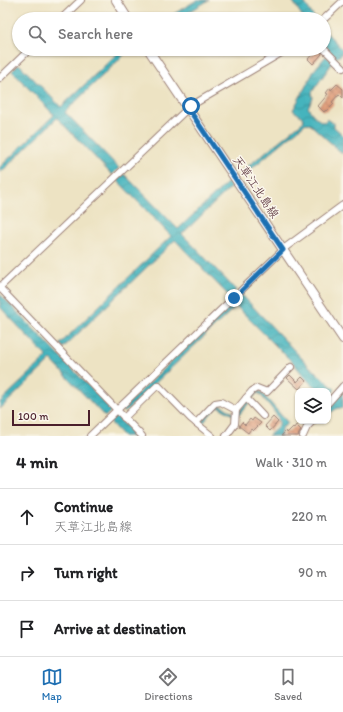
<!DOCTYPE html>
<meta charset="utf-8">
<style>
body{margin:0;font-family:Itim,"Klee One",sans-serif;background:#f2f2f2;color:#202124}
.controls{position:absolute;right:12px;bottom:12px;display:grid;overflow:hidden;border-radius:8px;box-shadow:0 1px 3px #0004}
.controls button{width:36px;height:36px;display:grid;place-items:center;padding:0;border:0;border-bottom:1px solid #e0e0e0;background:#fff;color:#202124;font:20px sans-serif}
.scale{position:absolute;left:12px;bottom:10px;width:78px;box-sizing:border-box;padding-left:4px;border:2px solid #4a1f2b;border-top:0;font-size:11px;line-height:14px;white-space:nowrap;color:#4a1f2b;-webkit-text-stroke:3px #fbf7ec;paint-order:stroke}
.stop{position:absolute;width:12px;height:12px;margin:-9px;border:3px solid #1f6fb2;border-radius:50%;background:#fff}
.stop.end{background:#1f6fb2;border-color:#fff;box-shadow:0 1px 4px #0008}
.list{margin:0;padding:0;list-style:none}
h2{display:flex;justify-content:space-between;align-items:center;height:52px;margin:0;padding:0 16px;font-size:17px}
h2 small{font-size:13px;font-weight:400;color:#757577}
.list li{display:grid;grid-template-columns:26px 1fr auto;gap:12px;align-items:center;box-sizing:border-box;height:56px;padding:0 16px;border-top:1px solid #e0e0e0}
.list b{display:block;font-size:15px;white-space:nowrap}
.list p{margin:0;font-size:13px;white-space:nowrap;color:#757577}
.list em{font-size:13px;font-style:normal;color:#757577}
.icon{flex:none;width:22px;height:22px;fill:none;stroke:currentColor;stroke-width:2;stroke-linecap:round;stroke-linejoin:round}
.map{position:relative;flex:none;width:343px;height:436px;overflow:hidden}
.search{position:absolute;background:#fff;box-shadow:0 1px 3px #0004;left:12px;right:12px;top:12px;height:44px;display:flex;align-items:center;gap:10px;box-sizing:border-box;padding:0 14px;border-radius:22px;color:#757577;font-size:15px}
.sheet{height:220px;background:#fff}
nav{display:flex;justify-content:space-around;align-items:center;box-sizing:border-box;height:56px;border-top:1px solid #e0e0e0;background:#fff;font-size:11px;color:#757577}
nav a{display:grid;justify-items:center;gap:2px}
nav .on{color:#1f6fb2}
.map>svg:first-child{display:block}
.water{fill:url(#water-waves);stroke:#486a74}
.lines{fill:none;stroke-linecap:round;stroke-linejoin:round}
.stream{stroke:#45b4bd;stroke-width:1.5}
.building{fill:url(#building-cross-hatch)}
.minor-casing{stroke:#9c8177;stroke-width:8}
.tertiary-casing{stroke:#9c8177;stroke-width:10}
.minor{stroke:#fff;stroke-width:6}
.tertiary{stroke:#fff;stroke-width:8}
.route{stroke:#1f6fb2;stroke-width:5}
.labels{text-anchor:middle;stroke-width:3;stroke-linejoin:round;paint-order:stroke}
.street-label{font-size:12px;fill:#4a1f2b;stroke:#fbf7ec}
</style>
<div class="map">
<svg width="343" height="436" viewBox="0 0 343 436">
<defs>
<pattern id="water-waves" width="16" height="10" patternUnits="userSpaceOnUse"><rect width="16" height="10" fill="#45b4bd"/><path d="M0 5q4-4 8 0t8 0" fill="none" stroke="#3c929a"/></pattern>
<pattern id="building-cross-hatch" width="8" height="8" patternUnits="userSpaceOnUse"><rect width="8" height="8" fill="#df9d7a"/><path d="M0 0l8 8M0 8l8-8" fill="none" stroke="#b77f64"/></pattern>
</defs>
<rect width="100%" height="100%" fill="#fbf7ec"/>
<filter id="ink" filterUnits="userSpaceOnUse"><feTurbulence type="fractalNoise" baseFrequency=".025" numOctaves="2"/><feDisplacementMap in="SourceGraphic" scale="8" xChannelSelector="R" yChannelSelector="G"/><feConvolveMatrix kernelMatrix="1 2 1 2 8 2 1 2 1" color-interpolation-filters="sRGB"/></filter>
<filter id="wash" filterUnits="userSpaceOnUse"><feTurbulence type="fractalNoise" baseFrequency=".012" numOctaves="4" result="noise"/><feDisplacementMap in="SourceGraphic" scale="16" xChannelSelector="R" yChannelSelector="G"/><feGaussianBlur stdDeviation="0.9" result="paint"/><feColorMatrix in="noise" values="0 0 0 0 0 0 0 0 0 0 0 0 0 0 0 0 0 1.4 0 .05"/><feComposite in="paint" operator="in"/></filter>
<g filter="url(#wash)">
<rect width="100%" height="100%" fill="#ede3c3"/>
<g class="water">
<path d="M197,0H209L177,19H165Z"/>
<path d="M292,0H303L315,19H304Z"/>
<path d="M324,30L343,50L341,55L336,58L324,45Z"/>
<path d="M122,49H130L65,112L119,168L112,175L57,118L0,173V167L54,115L12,71L19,64L61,107Z"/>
<path d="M326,56L333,62L312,92L313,98L308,107C310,112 319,122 324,122L327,119L329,121L334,123V127L343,135V154L311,125L306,123L245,174L242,171L304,121L302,117L293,110L315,69Z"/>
<path d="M124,174L178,229L228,182L231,187L182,234L236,290L229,296L175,240L63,348L60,344L171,236L117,180Z"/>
<path d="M0,294L112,410L105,417L51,360L0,409V402L47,357L0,307Z"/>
<path d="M240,295H242L309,366L335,389L331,395L330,394L328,396V391H320L309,382L294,364L232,302Z"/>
<path d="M231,303L235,307L125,412L123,411L122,409Z"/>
<path d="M343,390V408H338L328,414V406Z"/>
<path d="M257,391L261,392L288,423L282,428L280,432L281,436H268C271,433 275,430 278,427C284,419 265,401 260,394L257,393L239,415H233L219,407L214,410L203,423L202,425L200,423L216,405H221L233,413H238L251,395Z"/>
<path d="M116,415L136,436H123L109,421Z"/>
</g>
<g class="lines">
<path class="stream" d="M324,25V24"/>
</g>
<g id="blocks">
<g class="building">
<path d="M317,49H320L322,54L313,64L308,59Z"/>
<path d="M337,84L343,89V98L339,94L332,102L334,104L327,111L326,110L324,112L318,106L328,94L326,93L330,88L331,90Z"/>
<path d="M290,375L297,382L302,377L306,381L299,389L287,378Z"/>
<path d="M273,417L278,422L270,431L265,426Z"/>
<path d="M254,418L261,423L253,431L251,429L248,433L239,426L242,422L245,425L250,419L252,421Z"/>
<path d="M296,425L301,430L298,436H281L286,431L287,433L293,427L294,428Z"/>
</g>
</g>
</g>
<g filter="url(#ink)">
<use href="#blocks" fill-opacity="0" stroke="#9c8177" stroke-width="1"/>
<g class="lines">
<g class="minor-casing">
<g id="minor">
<path d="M61,19L81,0"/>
<path d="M324,19L343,1"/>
<path d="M324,49L343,68"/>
<path d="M0,78L30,49"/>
<path d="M0,287L185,111L194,104L288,49"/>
<path d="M0,288L142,436"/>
<path d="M246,398L263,416"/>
<path d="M328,403L343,386"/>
<path d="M124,418L158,385L191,419L212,436"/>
<path d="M196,423L215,403L221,402L236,410L252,391L257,388L267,392L291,367"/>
<path d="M90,436L286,247L343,205"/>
<path d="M226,436L235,424L236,410"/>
<path d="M303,436L307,427L313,421"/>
</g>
</g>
<g class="tertiary-casing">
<g id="tertiary">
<path d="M116,0L128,19"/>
<path d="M148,49L343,339"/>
</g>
</g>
<use href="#minor" class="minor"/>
<use href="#tertiary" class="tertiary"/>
</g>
</g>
<g class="lines" filter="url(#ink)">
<path class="route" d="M191,106L188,108L283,250L234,298"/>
</g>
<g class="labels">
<g class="street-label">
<text transform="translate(256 187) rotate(56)" y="4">天草江北島線</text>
</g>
</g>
</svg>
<div class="controls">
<button><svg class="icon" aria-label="layers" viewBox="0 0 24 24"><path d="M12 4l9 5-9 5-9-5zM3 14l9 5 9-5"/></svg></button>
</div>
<div class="scale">100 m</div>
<div class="stop" style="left:191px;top:106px"></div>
<div class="stop end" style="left:234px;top:298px"></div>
<div class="search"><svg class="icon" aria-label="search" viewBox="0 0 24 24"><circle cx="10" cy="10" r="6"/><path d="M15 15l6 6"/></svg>Search here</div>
</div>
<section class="sheet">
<h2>4 min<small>Walk · 310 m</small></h2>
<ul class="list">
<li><svg class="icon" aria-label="ahead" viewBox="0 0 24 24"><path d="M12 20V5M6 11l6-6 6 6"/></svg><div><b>Continue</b><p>天草江北島線</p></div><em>220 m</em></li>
<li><svg class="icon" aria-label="right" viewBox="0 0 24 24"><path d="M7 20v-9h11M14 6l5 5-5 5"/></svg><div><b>Turn right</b></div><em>90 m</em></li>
<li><svg class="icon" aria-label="arrive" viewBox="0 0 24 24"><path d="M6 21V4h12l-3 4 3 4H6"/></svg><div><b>Arrive at destination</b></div></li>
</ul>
</section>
<nav>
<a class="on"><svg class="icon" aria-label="map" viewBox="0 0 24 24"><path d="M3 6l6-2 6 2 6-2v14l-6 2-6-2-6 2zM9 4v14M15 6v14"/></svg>Map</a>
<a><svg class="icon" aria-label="directions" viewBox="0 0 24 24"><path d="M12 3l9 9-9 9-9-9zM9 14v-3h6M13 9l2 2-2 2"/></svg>Directions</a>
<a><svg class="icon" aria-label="saved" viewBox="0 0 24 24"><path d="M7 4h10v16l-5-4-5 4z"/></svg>Saved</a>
</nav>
